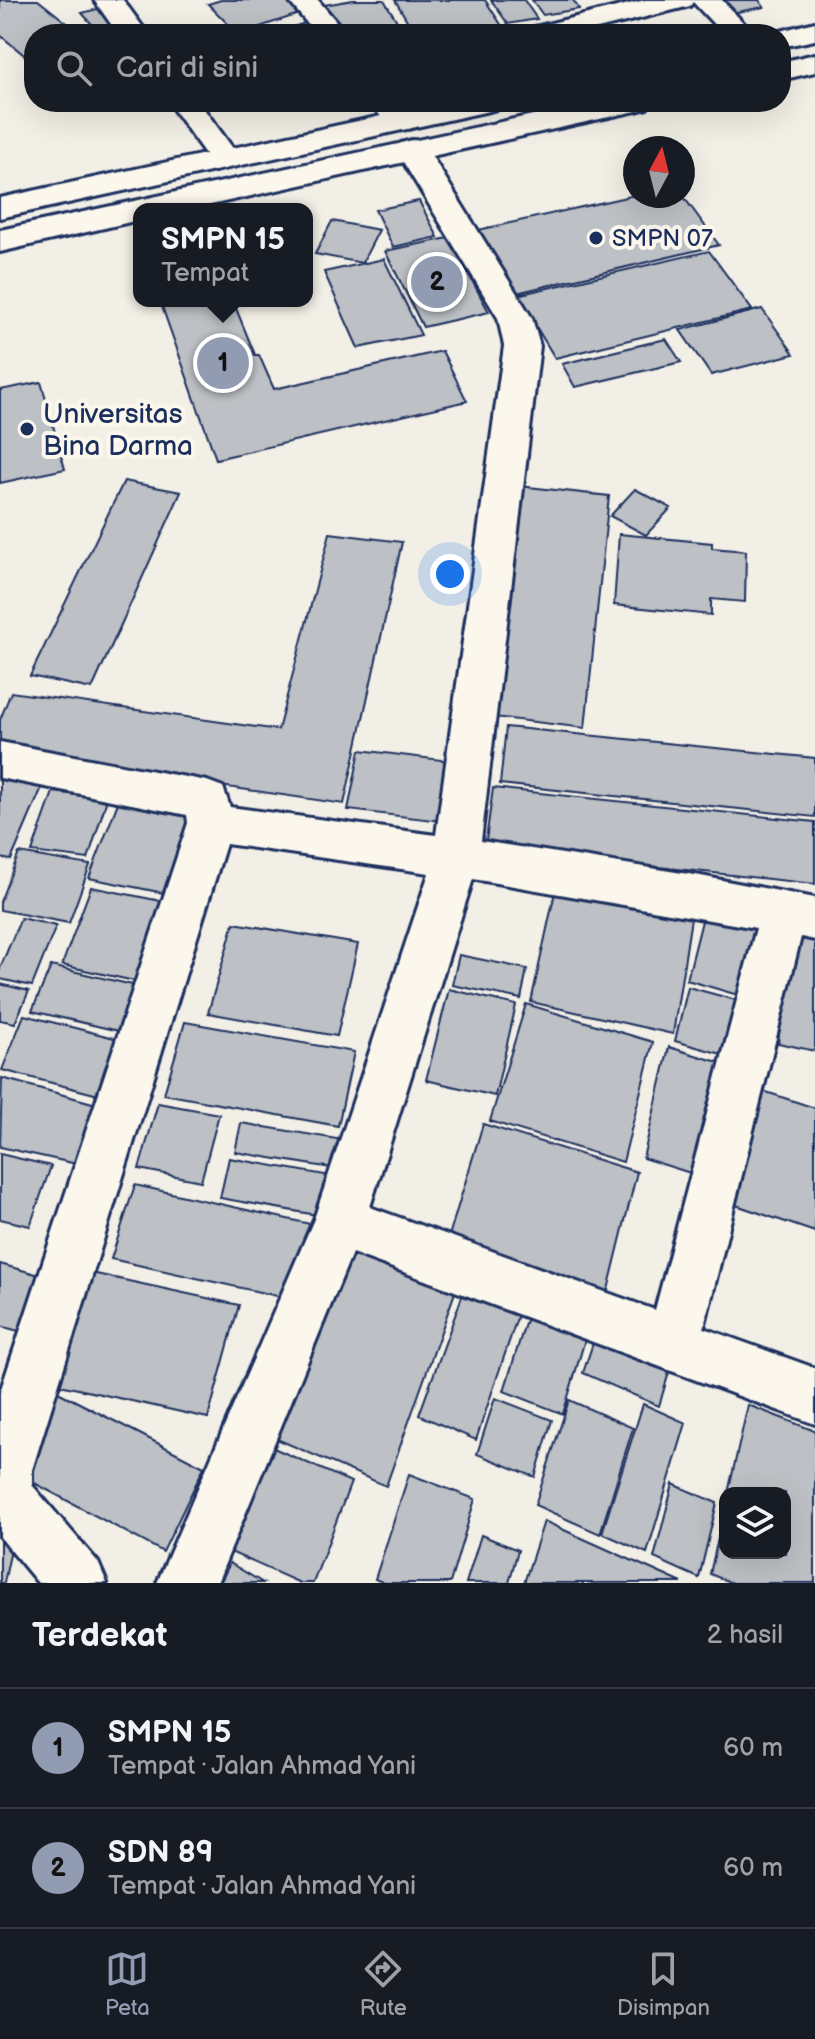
<!DOCTYPE html>
<html lang="id">
<meta charset="utf-8">
<style>
body{margin:0;font-family:"Balsamiq Sans",sans-serif;background:#20242c;color:#f1f3f6}
.controls{position:absolute;right:24px;bottom:24px;display:grid;overflow:hidden;border-radius:16px;box-shadow:0 8px 32px #0002}
.controls button{width:72px;height:72px;display:grid;place-items:center;padding:0;border:0;border-bottom:2px solid #363941;background:#171b24;color:#f1f3f6;font:40px sans-serif}
.compass{position:absolute;left:623px;top:136px;width:72px;height:72px;border-radius:50%;background:#171b24;box-shadow:0 8px 32px #0002;rotate:7deg}
.you{position:absolute;left:450px;top:574px;width:28px;height:28px;margin:-20px;border:6px solid #fff;border-radius:50%;background:#1a73e8;box-shadow:0 0 0 12px #1a73e833}
.badge{display:grid;place-items:center;width:52px;height:52px;border-radius:50%;background:#919bb2;color:#111;font-size:26px;font-weight:700}
.pin{position:absolute;translate:-50% -50%;border:4px solid #fff;box-shadow:0 2px 8px #0006}
.popup{position:absolute;left:133px;top:203px;width:180px;height:104px;box-sizing:border-box;display:grid;place-content:center;border-radius:16px;background:#171b24;filter:drop-shadow(0 2px 6px #0005);font-size:26px;white-space:nowrap;color:#9ea1a6}
.popup b{font-size:30px;color:#f1f3f6}
.popup::after{content:'';position:absolute;left:50%;top:100%;margin-left:-16px;border:16px solid transparent;border-top-color:#171b24}
.list{margin:0;padding:0;list-style:none}
h2{display:flex;justify-content:space-between;align-items:center;height:104px;margin:0;padding:0 32px;font-size:34px}
h2 small{font-size:26px;font-weight:400;color:#9ea1a6}
.list li{display:grid;grid-template-columns:52px 1fr auto;gap:24px;align-items:center;box-sizing:border-box;height:120px;padding:0 32px;border-top:2px solid #363941}
.list b{display:block;font-size:30px;white-space:nowrap}
.list p{margin:0;font-size:26px;white-space:nowrap;color:#9ea1a6}
.list em{font-size:26px;font-style:normal;color:#9ea1a6}
.icon{flex:none;width:44px;height:44px;fill:none;stroke:currentColor;stroke-width:2;stroke-linecap:round;stroke-linejoin:round}
.map{position:relative;flex:none;width:815px;height:1583px;overflow:hidden}
.search{position:absolute;background:#171b24;box-shadow:0 8px 32px #0002;left:24px;right:24px;top:24px;height:88px;display:flex;align-items:center;gap:20px;box-sizing:border-box;padding:0 28px;border-radius:32px;color:#9ea1a6;font-size:30px}
.sheet{height:344px;background:#171b24}
nav{display:flex;justify-content:space-around;align-items:center;box-sizing:border-box;height:112px;border-top:2px solid #363941;background:#171b24;font-size:22px;color:#9ea1a6}
nav a{display:grid;justify-items:center;gap:4px}
nav .on{color:#919bb2}
.map>svg:first-child{display:block}
.building{fill:#bdc0c4;stroke:#1b2f5e;stroke-width:2}
.lines{fill:none;stroke-linecap:round;stroke-linejoin:round}
.minor-casing{stroke:#1b2f5e;stroke-width:6}
.trunk-casing{stroke:#1b2f5e;stroke-width:6}
.minor{fill:#fbf7ec;fill-rule:evenodd}
.trunk{fill:#fbf7ec;fill-rule:evenodd}
.poi-dot{fill:#1b2f5e;stroke:#fbf7ec;stroke-width:3}
.labels{text-anchor:middle;stroke-width:8;stroke-linejoin:round;paint-order:stroke}
.far-poi-label{font-size:24px;fill:#1b2f5e;stroke:#fbf7ec;text-anchor:start}
.poi-label{font-size:28px;fill:#1b2f5e;stroke:#fbf7ec;text-anchor:start}
</style>
<div class="map">
<svg width="815" height="1583" viewBox="0 0 815 1583">
<rect width="100%" height="100%" fill="#f2efe6"/>
<filter id="ink" filterUnits="userSpaceOnUse"><feTurbulence type="fractalNoise" baseFrequency=".0125" numOctaves="2"/><feDisplacementMap in="SourceGraphic" scale="16" xChannelSelector="R" yChannelSelector="G"/><feConvolveMatrix kernelMatrix="1 2 1 2 8 2 1 2 1" color-interpolation-filters="sRGB"/></filter>
<g filter="url(#ink)">
<g class="building">
<path d="M0,0H38L81,34H34V57L29,59L0,35Z"/>
<path d="M221,0H292L305,12L238,34L208,4Z"/>
<path d="M353,0H384L405,34H340L324,5Z"/>
<path d="M395,0H485L504,29L477,34H415Z"/>
<path d="M491,0H524L537,19L508,24Z"/>
<path d="M532,0H573L579,9L543,15Z"/>
<path d="M716,0H759L764,7L727,14Z"/>
<path d="M105,7L119,22L96,29L82,13Z"/>
<path d="M305,23L317,34H273Z"/>
<path d="M635,195L683,196L719,245L512,294L474,231Z"/>
<path d="M419,201L438,237L393,247L375,210Z"/>
<path d="M332,221L379,230L362,263L315,254Z"/>
<path d="M449,238L489,312L423,327L385,251Z"/>
<path d="M709,251L752,310L555,358L517,295Z"/>
<path d="M384,259L421,335L358,348L324,272Z"/>
<path d="M160,301H233L255,355H259L274,389L442,351L467,401L216,459Z"/>
<path d="M762,309L794,354L711,375L680,330Z"/>
<path d="M666,339L681,362L575,387L562,364Z"/>
<path d="M41,382L65,469L0,483V390Z"/>
<path d="M124,481L181,492L92,689L30,676Z"/>
<path d="M519,486L609,496L585,728L485,716Z"/>
<path d="M635,489L671,508L646,535L610,516Z"/>
<path d="M330,533L402,542L344,804L0,754V720L11,692L278,730Z"/>
<path d="M619,534L712,543V548L746,551L745,602L711,599V615L614,605Z"/>
<path d="M506,727L815,758V817L500,784Z"/>
<path d="M360,750L450,761L441,821L348,810Z"/>
<path d="M0,776L43,785L11,860L0,858Z"/>
<path d="M493,788L815,822V884L485,848Z"/>
<path d="M53,792L107,799L88,859L32,852Z"/>
<path d="M119,800L206,817L179,896L89,878Z"/>
<path d="M19,853L90,865L69,923L0,910V902Z"/>
<path d="M557,883L692,912L673,1034L531,1002Z"/>
<path d="M91,887L171,903L139,982L62,965Z"/>
<path d="M707,901L773,919L755,1000L687,980Z"/>
<path d="M793,916L815,921V1051L778,1043Z"/>
<path d="M21,918L56,926L32,986L0,979V968Z"/>
<path d="M234,923L358,944L337,1036L208,1013Z"/>
<path d="M459,955L527,969L521,999L452,985Z"/>
<path d="M51,966L141,987L123,1032L32,1011Z"/>
<path d="M0,984L29,991L15,1023L0,1020Z"/>
<path d="M688,987L754,1005L743,1060L675,1041Z"/>
<path d="M449,989L516,1005L495,1096L426,1080Z"/>
<path d="M526,1004L653,1042L623,1162L490,1121Z"/>
<path d="M24,1015L126,1041L110,1098L2,1070Z"/>
<path d="M185,1022L354,1052L338,1126L164,1094Z"/>
<path d="M669,1047L728,1065L703,1177L643,1158Z"/>
<path d="M2,1078L107,1107L86,1166L0,1147Z"/>
<path d="M760,1090L815,1108V1232L733,1204Z"/>
<path d="M158,1103L219,1114L201,1181L139,1169Z"/>
<path d="M241,1123L355,1142L350,1171L235,1152Z"/>
<path d="M483,1124L637,1172L605,1302L445,1249Z"/>
<path d="M0,1154L51,1166L30,1226L0,1219Z"/>
<path d="M229,1158L342,1178L334,1218L220,1198Z"/>
<path d="M135,1185L310,1224L291,1299L111,1259Z"/>
<path d="M352,1239L459,1281L386,1486L272,1437Z"/>
<path d="M0,1264L61,1281L41,1337L0,1326Z"/>
<path d="M87,1272L239,1305L208,1418L51,1383Z"/>
<path d="M465,1288L520,1309L476,1440L419,1415Z"/>
<path d="M528,1314L586,1336L563,1414L504,1391Z"/>
<path d="M595,1337L670,1369L659,1406L583,1373Z"/>
<path d="M56,1391L204,1467L163,1552L12,1471Z"/>
<path d="M495,1398L552,1420L535,1477L477,1454Z"/>
<path d="M569,1400L633,1428L600,1534L535,1505Z"/>
<path d="M643,1404L686,1423L647,1553L602,1533Z"/>
<path d="M748,1405L815,1431V1583H732L710,1574L725,1507V1553H785V1493H728Z"/>
<path d="M269,1446L351,1482L313,1583H300L226,1550Z"/>
<path d="M409,1474L475,1499L450,1583H384L375,1579Z"/>
<path d="M673,1484L717,1503L699,1578L654,1558Z"/>
<path d="M544,1521L682,1583H524Z"/>
<path d="M0,1534L14,1535L4,1583H0Z"/>
<path d="M481,1535L518,1550L509,1583H466Z"/>
<path d="M230,1563L263,1583H220Z"/>
</g>
<g class="lines">
<g class="minor-casing">
<g id="minor">
<path d="M94,0H123L148,34H118Z"/>
<path d="M288,0H318L347,34H316Z"/>
<path d="M645,0H722L754,34H723L693,2L690,6L577,34H526L531,28Z"/>
<path d="M168,102H199L240,158L235,165L224,168L213,165Z"/>
<path d="M371,102H402L416,121L412,128C390,133 382,119 371,102Z"/>
<path d="M412,140L423,143L428,150L532,318L540,346L481,841L701,876L815,898V940L801,937L704,1328L815,1368V1424L352,1253L217,1583H157L314,1219L429,873L226,844L32,1470V1485L98,1562L107,1583H38L0,1537V1392L188,823L187,815L0,778V742L207,781L223,787L230,807L436,835L504,346L498,318L396,150L401,143ZM473,879L756,928L655,1310L370,1207Z"/>
</g>
</g>
<g class="trunk-casing">
<g id="trunk">
<path d="M815,22V40L781,47V34H769Z"/>
<path d="M815,54V72L781,80V62Z"/>
<path d="M446,102H504L500,108L489,111L0,218V198Z"/>
<path d="M593,102H651L647,108L636,111L192,209H139V220L0,252V230Z"/>
</g>
</g>
<use href="#minor" class="minor"/>
<use href="#trunk" class="trunk"/>
</g>
</g>
<g class="poi-dot">
<circle cx="596" cy="238" r="8"/>
<circle cx="27" cy="429" r="8"/>
</g>
<g class="labels">
<g class="far-poi-label">
<text x="612" y="246">SMPN 07</text>
</g>
<g class="poi-label">
<text x="43" y="423">Universitas<tspan x="43" dy="32">Bina Darma</tspan></text>
</g>
</g>
</svg>
<div class="controls">
<button><svg class="icon" aria-label="layers" viewBox="0 0 24 24"><path d="M12 4l9 5-9 5-9-5zM3 14l9 5 9-5"/></svg></button>
</div>
<svg class="compass" viewBox="-18 -18 36 36"><path d="M0-13l5 13h-10z" fill="#e53935"/><path d="M0 13l5-13h-10z" fill="#9ea1a6"/></svg>
<div class="you"></div>
<div class="pin badge" style="left:223px;top:363px">1</div>
<div class="popup"><b>SMPN 15</b>Tempat</div>
<div class="pin badge" style="left:437px;top:282px">2</div>
<div class="search"><svg class="icon" aria-label="search" viewBox="0 0 24 24"><circle cx="10" cy="10" r="6"/><path d="M15 15l6 6"/></svg>Cari di sini</div>
</div>
<section class="sheet">
<h2>Terdekat<small>2 hasil</small></h2>
<ul class="list">
<li><span class="badge">1</span><div><b>SMPN 15</b><p>Tempat · Jalan Ahmad Yani</p></div><em>60 m</em></li>
<li><span class="badge">2</span><div><b>SDN 89</b><p>Tempat · Jalan Ahmad Yani</p></div><em>60 m</em></li>
</ul>
</section>
<nav>
<a class="on"><svg class="icon" aria-label="map" viewBox="0 0 24 24"><path d="M3 6l6-2 6 2 6-2v14l-6 2-6-2-6 2zM9 4v14M15 6v14"/></svg>Peta</a>
<a><svg class="icon" aria-label="directions" viewBox="0 0 24 24"><path d="M12 3l9 9-9 9-9-9zM9 14v-3h6M13 9l2 2-2 2"/></svg>Rute</a>
<a><svg class="icon" aria-label="saved" viewBox="0 0 24 24"><path d="M7 4h10v16l-5-4-5 4z"/></svg>Disimpan</a>
</nav>
